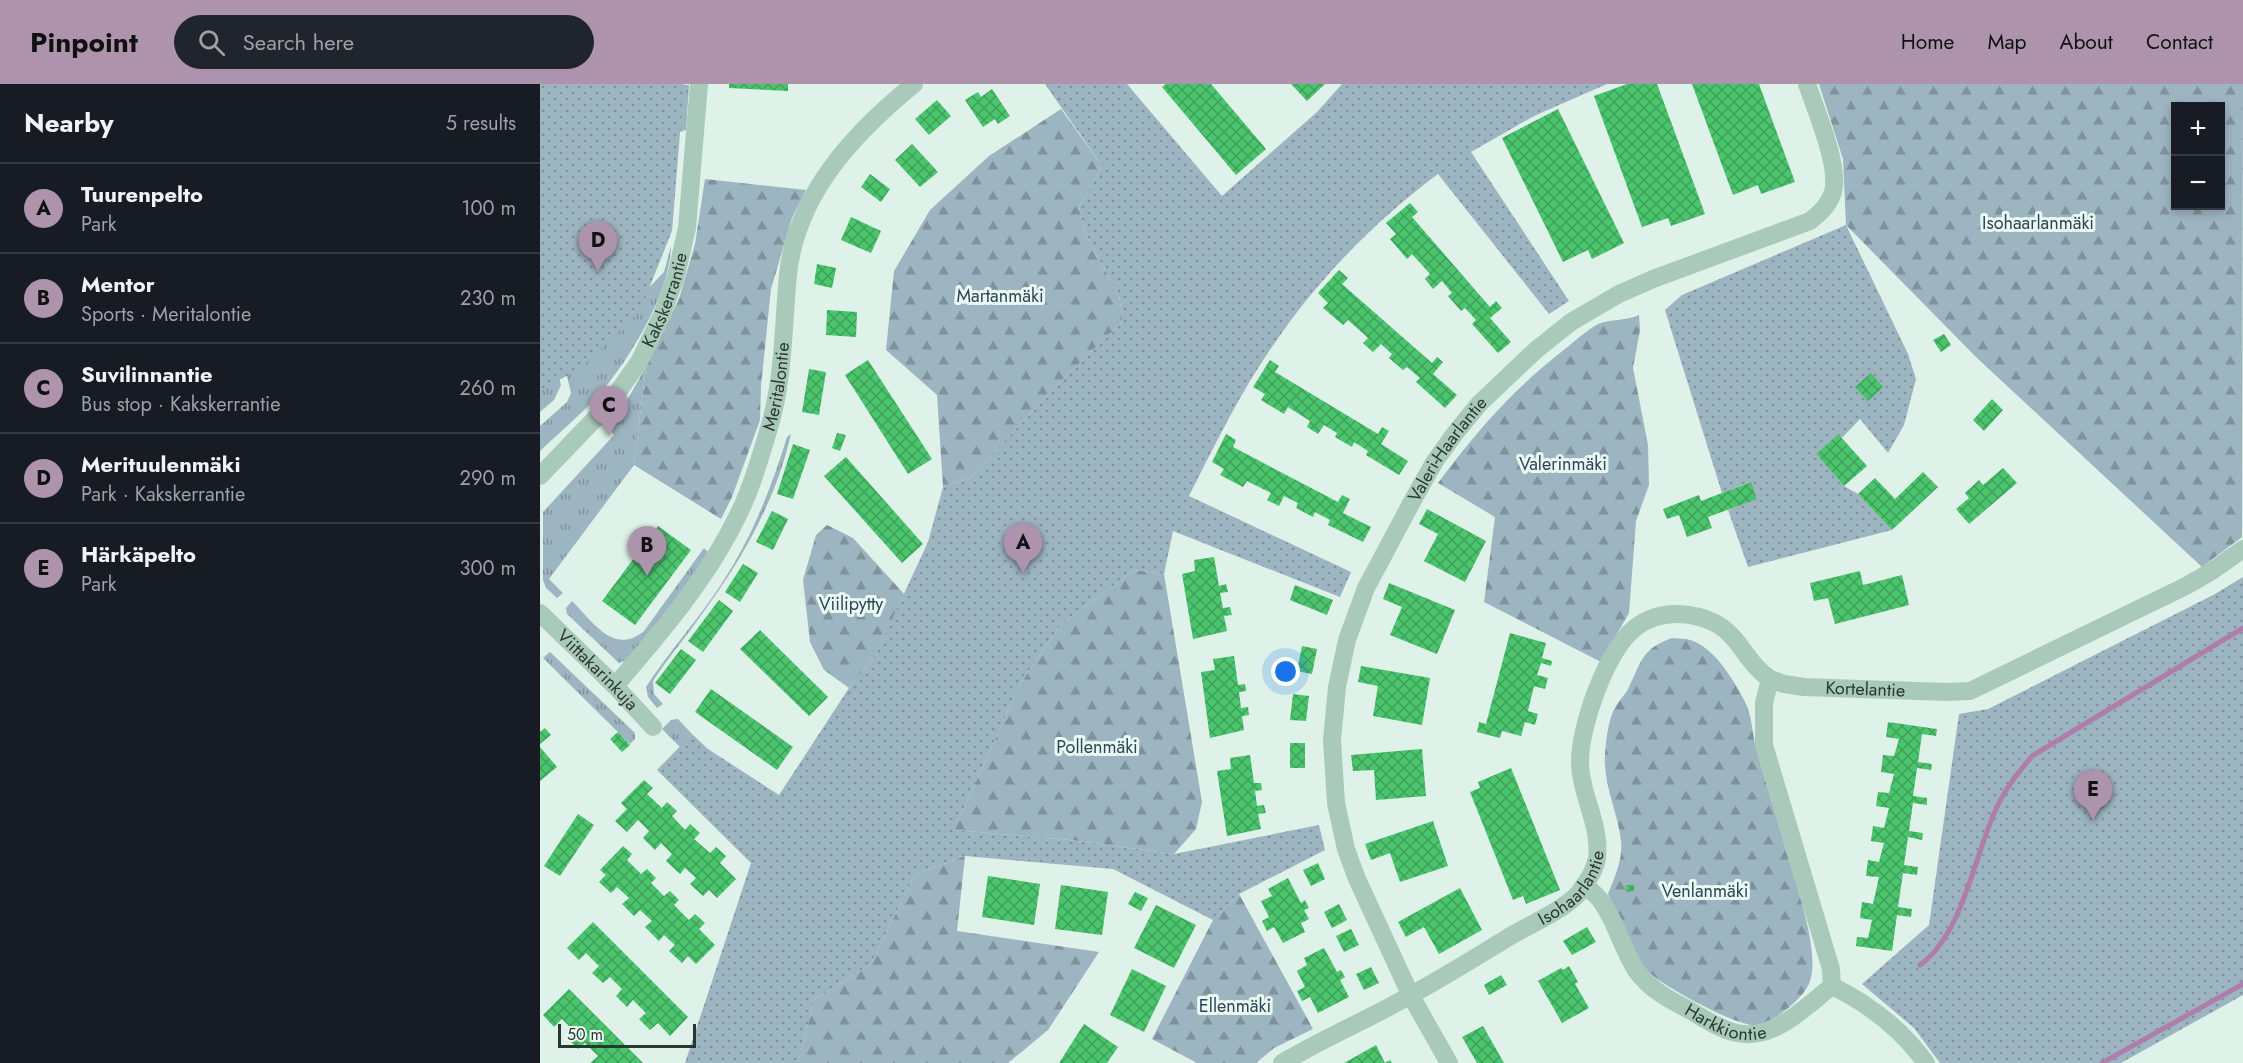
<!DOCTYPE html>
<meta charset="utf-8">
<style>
body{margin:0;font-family:Jost,sans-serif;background:#20242c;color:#f1f3f6}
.controls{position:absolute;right:18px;top:18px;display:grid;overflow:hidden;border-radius:0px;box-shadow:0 3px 9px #0003}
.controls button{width:54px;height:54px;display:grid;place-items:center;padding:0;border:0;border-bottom:2px solid #363941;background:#171b24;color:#f1f3f6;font:30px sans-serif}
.scale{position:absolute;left:18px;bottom:15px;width:138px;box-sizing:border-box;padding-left:6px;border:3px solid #29382e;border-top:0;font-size:16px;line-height:21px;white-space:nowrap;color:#29382e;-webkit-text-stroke:4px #eafaf3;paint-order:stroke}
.you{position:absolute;left:746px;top:588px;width:21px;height:21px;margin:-15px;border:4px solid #fff;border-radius:50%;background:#1a73e8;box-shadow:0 0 0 9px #1a73e833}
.badge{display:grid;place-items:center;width:39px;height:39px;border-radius:50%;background:#ad94ac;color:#111;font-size:20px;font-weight:700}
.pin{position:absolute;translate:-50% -50px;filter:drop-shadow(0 2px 3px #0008)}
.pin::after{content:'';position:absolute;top:32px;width:21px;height:18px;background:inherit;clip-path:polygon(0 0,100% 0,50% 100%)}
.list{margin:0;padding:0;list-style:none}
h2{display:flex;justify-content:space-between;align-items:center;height:78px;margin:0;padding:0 24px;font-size:26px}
h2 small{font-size:20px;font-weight:400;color:#9ea1a6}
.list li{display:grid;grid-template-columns:39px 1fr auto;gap:18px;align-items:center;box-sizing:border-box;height:90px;padding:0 24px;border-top:2px solid #363941}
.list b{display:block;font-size:22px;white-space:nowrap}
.list p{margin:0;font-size:20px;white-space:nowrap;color:#9ea1a6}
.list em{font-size:20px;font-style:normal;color:#9ea1a6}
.icon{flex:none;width:33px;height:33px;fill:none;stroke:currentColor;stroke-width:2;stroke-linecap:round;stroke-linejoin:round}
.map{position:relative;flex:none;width:1703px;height:979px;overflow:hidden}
header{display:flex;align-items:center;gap:36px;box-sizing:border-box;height:84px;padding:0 30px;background:#ad94ac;color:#111}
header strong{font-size:28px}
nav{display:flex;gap:33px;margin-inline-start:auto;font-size:21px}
.search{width:420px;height:54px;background:#20242c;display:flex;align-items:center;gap:15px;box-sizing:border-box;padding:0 21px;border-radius:33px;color:#9ea1a6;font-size:22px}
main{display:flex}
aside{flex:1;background:#171b24}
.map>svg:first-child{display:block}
.grass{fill:url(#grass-tufts)}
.forest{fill:url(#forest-firs);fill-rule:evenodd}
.park{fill:url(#park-dots)}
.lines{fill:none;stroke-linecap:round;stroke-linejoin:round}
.stream{stroke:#af7daa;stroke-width:5}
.building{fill:url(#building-cross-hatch)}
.minor{stroke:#a9caba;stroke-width:18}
.labels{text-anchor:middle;stroke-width:6;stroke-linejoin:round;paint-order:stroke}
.park-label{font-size:18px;fill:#2d4556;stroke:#eafaf3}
.street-label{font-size:18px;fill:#29382e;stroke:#eafaf3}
</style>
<header>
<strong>Pinpoint</strong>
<div class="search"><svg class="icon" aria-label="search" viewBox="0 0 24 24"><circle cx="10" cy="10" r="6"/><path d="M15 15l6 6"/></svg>Search here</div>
<nav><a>Home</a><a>Map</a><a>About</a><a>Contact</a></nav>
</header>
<main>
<aside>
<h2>Nearby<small>5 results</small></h2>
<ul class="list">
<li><span class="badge">A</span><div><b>Tuurenpelto</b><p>Park</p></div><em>100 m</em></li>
<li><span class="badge">B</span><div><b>Mentor</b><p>Sports · Meritalontie</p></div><em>230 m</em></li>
<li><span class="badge">C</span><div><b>Suvilinnantie</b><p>Bus stop · Kakskerrantie</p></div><em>260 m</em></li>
<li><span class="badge">D</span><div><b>Merituulenmäki</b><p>Park · Kakskerrantie</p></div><em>290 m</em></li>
<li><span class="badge">E</span><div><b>Härkäpelto</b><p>Park</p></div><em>300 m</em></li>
</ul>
</aside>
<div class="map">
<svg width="1703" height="979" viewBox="0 0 1703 979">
<defs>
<pattern id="grass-tufts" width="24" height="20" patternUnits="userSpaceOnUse" patternTransform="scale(1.5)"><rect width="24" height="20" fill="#9db4c1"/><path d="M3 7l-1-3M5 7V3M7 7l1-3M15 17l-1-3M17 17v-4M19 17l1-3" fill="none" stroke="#80939d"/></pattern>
<pattern id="forest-firs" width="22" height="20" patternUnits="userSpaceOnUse" patternTransform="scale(1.5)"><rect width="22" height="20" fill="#9db4c1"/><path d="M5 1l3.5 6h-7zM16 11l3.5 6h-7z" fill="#80939d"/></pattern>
<pattern id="park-dots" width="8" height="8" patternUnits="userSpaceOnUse" patternTransform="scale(1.5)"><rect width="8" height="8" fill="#9db4c1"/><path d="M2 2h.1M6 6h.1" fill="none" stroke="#80939d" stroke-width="1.8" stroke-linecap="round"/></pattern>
<pattern id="building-cross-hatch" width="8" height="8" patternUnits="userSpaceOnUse" patternTransform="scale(1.5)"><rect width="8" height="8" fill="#4ac46d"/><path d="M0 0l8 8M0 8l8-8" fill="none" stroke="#3ea05a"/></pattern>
</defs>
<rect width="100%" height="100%" fill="#def2e9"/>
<g class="grass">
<path d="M109,0L149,1L146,46L140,48Z"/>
<path d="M131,162C130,208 92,271 63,306C44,328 21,347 0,367V342L27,318L31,309L14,238L98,215L124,188Z"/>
<path d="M0,226L21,301L14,316L0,328Z"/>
<path d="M106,283L94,381L9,495L23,509L17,514L6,504L3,496V428L74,351L70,346Z"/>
<path d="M251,350C236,416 202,476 162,530C146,553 128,574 113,597L114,610L123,620L117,624L108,613L106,603C129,567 159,535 182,499C212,453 231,405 247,353Z"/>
<path d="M164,464L168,468L150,497L89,575L79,579L27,530L26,524L32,517C53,538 74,572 104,547Z"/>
<path d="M10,568L95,649V655L90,660L3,574Z"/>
<path d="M138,635L152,650L140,663L122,645L131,636Z"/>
</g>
<g class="forest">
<path d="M1279,0H1703L1702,453L1662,483L1436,273L1306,141L1303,75ZM1636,22H1680V122H1636Z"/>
<path d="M521,25L562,82L539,123L546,152L579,211L583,237L520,298L430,394L403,403L397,311L346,266L354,187L390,126L449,72Z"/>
<path d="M165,95L266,106L252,134L231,205L221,302L220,336L192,413L181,435L94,381L106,283L139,215L155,160Z"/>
<path d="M1099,231L1100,246L1093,284L1108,361L1109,401L1096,437L1089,529L1061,578L944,518L955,433L898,399C938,346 972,306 1025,265C1035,257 1047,246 1058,240C1071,235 1086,237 1099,231Z"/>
<path d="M287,441L313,454L365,511L336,570L309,604L284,586L270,558L263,496L276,451Z"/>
<path d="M595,486L624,490L662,718L656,745L634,770L530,756L414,746L480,600L522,539Z"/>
<path d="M1132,554C1138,555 1145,554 1150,556C1174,563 1193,595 1204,616C1212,629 1212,649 1216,664C1226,700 1238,737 1248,773C1257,803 1280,868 1270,897C1265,914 1233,939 1216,941C1196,943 1117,899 1104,884C1087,864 1079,834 1068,810C1075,793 1083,775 1081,757C1078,728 1063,701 1065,671C1066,656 1068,635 1076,622C1080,615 1086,610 1089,603C1102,576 1102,565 1132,554Z"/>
<path d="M425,772L417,847L559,868L508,946L468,979H258L274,916L331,880L375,790Z"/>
<path d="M699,810L773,945L734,964L716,979H657L612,955L673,836Z"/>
</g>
<g class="park">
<path d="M0,0H144L132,147L100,227L40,285L0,306Z"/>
<path d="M505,0H587L682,112L777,28L802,0H1067L994,32L931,68L1029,217L1009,230L898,90C835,137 778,195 734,260C701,307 675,361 649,412L811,488L800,513L633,447L624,490L595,486L522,539L480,600L414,746L530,756L634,770L779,741L785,766L699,810L673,836L573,785L425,772L375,790L331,880L274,916L258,979H145L211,779L117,686L152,650L168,665L239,711L309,604L336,570L388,458L403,403L430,394L520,298L583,237L579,211L546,152L539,123L562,82Z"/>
<path d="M1306,141L1368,270L1376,295L1364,341L1348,369L1320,335L1302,354L1298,350L1276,370L1304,402L1318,410L1352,446L1208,483L1188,426L1217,414L1210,398L1182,409L1125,226L1142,211Z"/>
<path d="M1703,493V911L1581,979H1400L1374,944L1322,900L1389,841L1419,630L1448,625L1675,510Z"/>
</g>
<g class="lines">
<g class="stream">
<path d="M1380,881C1423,850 1434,772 1456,725C1465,705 1478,689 1492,672L1703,544"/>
<path d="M1562,979L1703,900"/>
</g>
</g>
<g class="building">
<path d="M189,0H248V7L189,4Z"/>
<path d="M626,0H671L726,65L696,91L622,3Z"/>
<path d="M751,0H785L767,17Z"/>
<path d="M1087,0H1117L1165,130L1131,142L1128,134L1102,143L1054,12Z"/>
<path d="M1152,0H1219L1255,98L1221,110L1218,101L1193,111Z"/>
<path d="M452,5L470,32L458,40L455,35L443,43L425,16L438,8L441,13Z"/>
<path d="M397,16L411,32L389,51L375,35Z"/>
<path d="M1018,25L1084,159L1052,175L1048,166L1023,178L962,54Z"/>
<path d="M372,60L398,88L380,103L355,76Z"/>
<path d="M330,90L350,105L341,118L321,103Z"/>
<path d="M870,119L878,128L872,133L950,223L956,217L962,224L950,234L971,258L958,269L932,240L936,236L925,224L921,227L908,212L912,209L902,197L893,205L885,195L890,190L872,170L867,175L850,155L856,150L846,139Z"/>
<path d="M311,133L341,147L331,169L301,156Z"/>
<path d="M277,180L296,184L292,204L274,200Z"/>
<path d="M799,186L808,194L802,200L892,279L897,273L903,278L893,290L917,311L905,324L876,298L880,294L867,283L863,286L849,274L852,270L841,260L833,268L823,259L828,254L808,236L803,241L783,224L788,219L778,209Z"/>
<path d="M287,226L317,228L316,253L286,251Z"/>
<path d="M1404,250L1411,261L1401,268L1393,256Z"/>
<path d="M328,276L392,375L368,390L305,291Z"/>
<path d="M730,276L739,282L735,288L838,350L842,343L849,347L841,360L868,377L859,391L826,371L828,367L814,358L812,363L795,353L797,349L784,341L778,350L767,343L770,337L748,323L744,330L721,316L725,310L713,303Z"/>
<path d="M269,285L286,288L279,331L262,328Z"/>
<path d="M1331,289L1343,303L1328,317L1315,303Z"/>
<path d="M1452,315L1463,326L1444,347L1433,336Z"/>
<path d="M297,349L306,351L300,367L292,364Z"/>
<path d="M686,350L696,356L693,363L798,418L802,411L810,415L803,429L831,443L823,458L788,441L790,436L775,428L773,433L756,424L758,419L744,412L739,422L727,416L731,409L707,397L703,403L680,391L684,385L672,378Z"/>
<path d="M1298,350L1327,382L1304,402L1276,370Z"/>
<path d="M253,360L270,366L253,415L237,410Z"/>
<path d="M306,373L383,460L362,479L284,392Z"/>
<path d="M1463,384L1477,399L1429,440L1416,425L1429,414L1425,409L1439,396L1443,401Z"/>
<path d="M1383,388L1398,403L1352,446L1318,410L1335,394L1355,415Z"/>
<path d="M1211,398L1217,415L1168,433L1172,444L1147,453L1139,431L1127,435L1123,425L1159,411L1161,417Z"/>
<path d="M887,425L946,457L925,498L884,477L898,450L879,440Z"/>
<path d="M232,427L248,435L233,466L216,458Z"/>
<path d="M118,442L151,466L95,541L62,517Z"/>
<path d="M674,473L679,502L686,500L688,508L680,509L683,524L690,523L692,531L684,532L687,547L653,555L642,490L655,487L654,476Z"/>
<path d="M203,480L218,489L200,518L185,508Z"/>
<path d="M1320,487L1323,501L1362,491L1369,521L1295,540L1288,514L1274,517L1270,499Z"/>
<path d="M849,499L915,526L897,570L850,551L862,523L843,515Z"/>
<path d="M755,501L793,516L787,531L750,516Z"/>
<path d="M179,516L193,527L163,568L148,557Z"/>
<path d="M220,546L288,613L269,632L200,565Z"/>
<path d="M970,549L1006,559L1002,574L1012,577L1011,582L1001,579L997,591L1008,594L1005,605L994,602L988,627L998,630L995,641L985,638L981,652L962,647L960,654L937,648L939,638L946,640Z"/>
<path d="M762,562L777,565L772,590L757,587Z"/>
<path d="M141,565L156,576L130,610L115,599Z"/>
<path d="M694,572L698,601L705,600L706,607L699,608L701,624L708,623L709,631L702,632L704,646L670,654L661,588L675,586L673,575Z"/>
<path d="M821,582L890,594L882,641L833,632L838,602L818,598Z"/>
<path d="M171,605L253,663L237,686L155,628Z"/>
<path d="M753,610L769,612L766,637L750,636Z"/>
<path d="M1348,638L1397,645L1396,652L1382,650L1378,678L1392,680L1391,686L1377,684L1373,712L1387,714V721L1373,719L1369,747L1383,749L1382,756L1368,753L1364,781L1378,783L1377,791L1363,789L1358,823L1372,825L1371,833L1357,831L1352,867L1316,862L1317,853L1328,854L1332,836L1320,834L1322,818L1333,820L1339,793L1326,792L1328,776L1339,778L1344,759L1331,757L1333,742L1344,744L1349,724L1336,722L1338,708L1349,709L1354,690L1341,688L1343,671L1354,672L1359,655L1346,653Z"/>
<path d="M5,644L11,651L0,660V648Z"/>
<path d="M78,648L90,661L82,668L70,655Z"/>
<rect x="750" y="659" width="15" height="25"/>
<path d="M0,663L17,683L0,697Z"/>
<path d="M882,665L886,712L836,716L834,686L813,687L811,671Z"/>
<path d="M710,671L714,699H721L722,706L715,707L717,722L724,721L726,729L718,730L721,745L687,752L677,687L691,685L690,674Z"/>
<path d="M971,684L1020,806L986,820L983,812L973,816L930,708L940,704L938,698Z"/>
<path d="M104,696L113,704L107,710L122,724L127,718L137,727L132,732L145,746L150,740L160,749L154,755L170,769L176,763L186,772L180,779L196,795L177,814L169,806L163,812L150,800L156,794L145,784L140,790L126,777L132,770L121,759L115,766L103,754L109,747L98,736L87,748L75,737L87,725L81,719Z"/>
<path d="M38,730L54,741L20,792L4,782Z"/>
<path d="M893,737L908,782L860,798L850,769L831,776L825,760Z"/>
<path d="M83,762L92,770L87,776L101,790L107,785L116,794L111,799L124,812L130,807L139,816L134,821L149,836L155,830L165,839L159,845L175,861L156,880L148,872L142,879L129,867L135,861L124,851L119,857L105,843L112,837L100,826L94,832L82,820L89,814L77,803L71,809L59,798L66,791L60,786Z"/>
<path d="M778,779L785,795L771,802L763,786Z"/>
<path d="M448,792L500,800L494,841L442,833Z"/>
<path d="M748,794L761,819L765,816L769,824L764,826L769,835L761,839L765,848L743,859L734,843L727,847L722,837L729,833L721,817L732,812L728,805Z"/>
<path d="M521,801L568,808L562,851L515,845Z"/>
<path d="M1085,801H1094V807L1086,808Z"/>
<path d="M920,804L942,846L899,870L884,843L866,853L858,838Z"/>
<path d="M595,808L608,814L601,827L588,820Z"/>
<path d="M799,820L807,836L792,844L784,828Z"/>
<path d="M616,821L656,841L634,884L594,864Z"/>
<path d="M53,838L148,933L130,952L118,939L110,946L99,935L106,929L93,916L87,923L76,912L82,905L70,893L63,899L52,889L59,882L46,869L39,876L27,864Z"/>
<path d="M1047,843L1056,858L1032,871L1023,857Z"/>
<path d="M811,845L819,861L804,868L796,852Z"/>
<path d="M784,864L797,888L801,886L805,893L800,896L809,913L778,929L770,913L762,917L757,907L765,903L757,887L767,881L764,874Z"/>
<path d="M1029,882L1038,898L1035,900L1049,924L1022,939L998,897L1021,884L1023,886Z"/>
<path d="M831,883L839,899L824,906L816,890Z"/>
<path d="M592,885L626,902L604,948L570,931Z"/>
<path d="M961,891L967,901L949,911L944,901Z"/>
<path d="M29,905L103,979H50L58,972L45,959L38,965L28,955L35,948L22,935L14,943L3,931Z"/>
<path d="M544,940L578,963L567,979H519Z"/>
<path d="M943,942L964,979H937L922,953Z"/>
<path d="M836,961L845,979L850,976L852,979H804Z"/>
</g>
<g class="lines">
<g class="minor">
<path id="s1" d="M0,392L70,319L99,278L122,231L136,192L147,144L159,0"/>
<path id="s2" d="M0,529L75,602L113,643"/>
<path id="s3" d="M75,602C122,547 170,492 201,425C213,400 221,371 229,344C244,295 243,242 248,191C256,110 314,49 374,0"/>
<path id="s4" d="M1044,801C1050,806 1057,811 1061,817C1076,837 1082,865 1096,886C1110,906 1130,916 1151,927C1165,935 1181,946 1197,949C1234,957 1265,923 1292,902C1329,920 1362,946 1386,979"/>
<path id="s5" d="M1292,902L1291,885L1224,661V619L1230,595L1244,600L1264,603L1406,608L1430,607L1646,502L1672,487L1703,465"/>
<path id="s6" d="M742,979C784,954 829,935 871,911C904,893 936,873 969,853C989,841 1022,827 1038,810C1046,800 1055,786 1057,774C1061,741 1041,712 1040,680C1039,644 1066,567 1095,544C1118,525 1152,527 1177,540C1200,553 1207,580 1230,595"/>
<path id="s7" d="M909,979L871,912L817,795L806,765L796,719L792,656L797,603L807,556L826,504L874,414L895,377L916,348L939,320L996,266L1031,238L1079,210L1113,195L1270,137C1280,129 1289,121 1293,108C1300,82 1276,27 1267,0"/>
</g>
</g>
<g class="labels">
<g class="park-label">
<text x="1498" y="145">Isohaarlanmäki</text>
<text x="460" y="218">Martanmäki</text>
<text x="1023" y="386">Valerinmäki</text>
<text x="311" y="526">Viilipytty</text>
<text x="557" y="669">Pollenmäki</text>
<text x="1165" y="813">Venlanmäki</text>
<text x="695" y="928">Ellenmäki</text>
</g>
<g class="street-label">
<text dy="6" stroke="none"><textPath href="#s1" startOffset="219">Kakskerrantie</textPath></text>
<text dy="6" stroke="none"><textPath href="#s3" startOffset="346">Meritalontie</textPath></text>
<text dy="6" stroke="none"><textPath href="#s7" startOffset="666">Valeri-Haarlantie</textPath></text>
<text dy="6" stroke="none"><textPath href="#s2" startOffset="81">Viittakarinkuja</textPath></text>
<text dy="6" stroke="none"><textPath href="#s5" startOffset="414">Kortelantie</textPath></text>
<text dy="6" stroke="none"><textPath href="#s6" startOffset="342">Isohaarlantie</textPath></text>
<text dy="6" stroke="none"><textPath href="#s4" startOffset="208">Harkkiontie</textPath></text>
</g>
</g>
</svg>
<div class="controls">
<button>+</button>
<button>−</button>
</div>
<div class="scale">50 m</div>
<div class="you"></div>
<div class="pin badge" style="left:483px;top:489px">A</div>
<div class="pin badge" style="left:107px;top:492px">B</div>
<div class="pin badge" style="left:69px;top:352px">C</div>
<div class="pin badge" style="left:58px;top:187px">D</div>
<div class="pin badge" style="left:1553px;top:736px">E</div>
</div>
</main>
